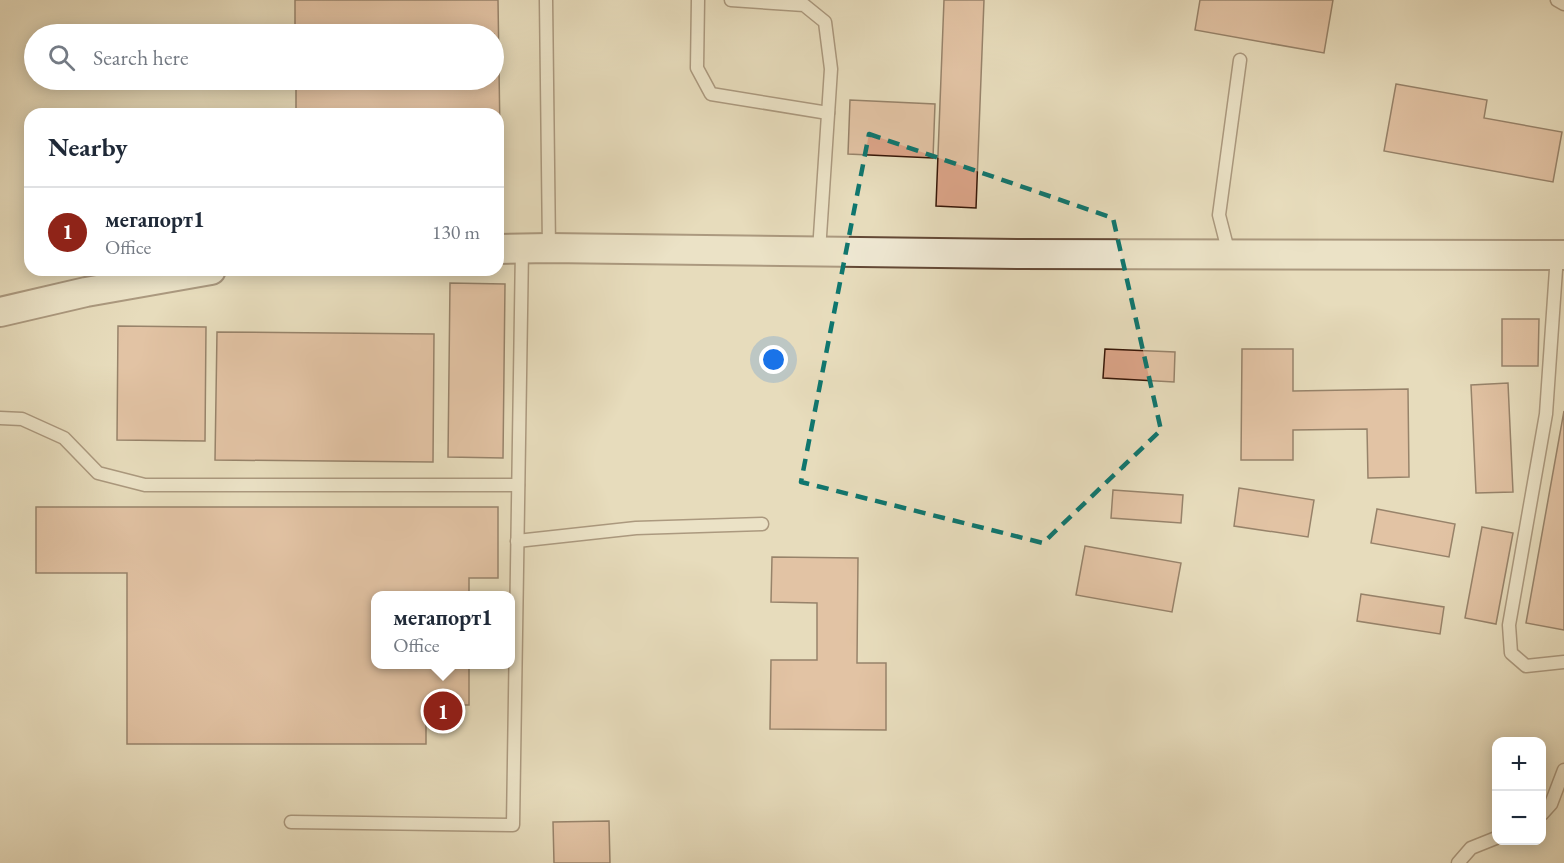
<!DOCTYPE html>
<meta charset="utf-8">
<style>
body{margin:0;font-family:"EB Garamond",serif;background:#f6f6f7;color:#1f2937}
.controls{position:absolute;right:18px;bottom:18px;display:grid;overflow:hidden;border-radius:12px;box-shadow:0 3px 15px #0003}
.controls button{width:54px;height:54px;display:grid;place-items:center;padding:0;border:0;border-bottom:2px solid #e0e1e3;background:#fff;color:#1f2937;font:30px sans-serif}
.you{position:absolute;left:774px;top:360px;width:21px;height:21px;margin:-15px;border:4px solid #fff;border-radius:50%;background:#1a73e8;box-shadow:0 0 0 9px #1a73e833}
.badge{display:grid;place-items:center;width:39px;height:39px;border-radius:50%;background:#8f2418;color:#fff;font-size:20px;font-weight:700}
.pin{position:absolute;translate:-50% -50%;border:3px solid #fff;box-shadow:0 2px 6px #0006}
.popup{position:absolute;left:371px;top:591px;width:144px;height:78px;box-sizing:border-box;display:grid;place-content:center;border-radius:12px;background:#fff;filter:drop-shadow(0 2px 4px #0005);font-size:20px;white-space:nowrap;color:#747a83}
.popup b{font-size:22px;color:#1f2937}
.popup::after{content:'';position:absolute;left:50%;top:100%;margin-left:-12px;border:12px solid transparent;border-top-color:#fff}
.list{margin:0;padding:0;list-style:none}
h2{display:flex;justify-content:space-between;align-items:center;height:78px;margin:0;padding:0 24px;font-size:26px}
h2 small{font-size:20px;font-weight:400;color:#747a83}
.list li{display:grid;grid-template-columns:39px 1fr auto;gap:18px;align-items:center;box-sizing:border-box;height:90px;padding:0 24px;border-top:2px solid #e0e1e3}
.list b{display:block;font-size:22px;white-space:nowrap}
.list p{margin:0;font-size:20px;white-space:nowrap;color:#747a83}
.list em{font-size:20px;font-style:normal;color:#747a83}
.icon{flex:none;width:33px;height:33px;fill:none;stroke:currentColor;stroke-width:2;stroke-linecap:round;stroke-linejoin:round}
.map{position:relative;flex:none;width:1564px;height:863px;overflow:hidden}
.search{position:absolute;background:#fff;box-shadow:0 3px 15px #0003;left:24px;top:24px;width:480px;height:66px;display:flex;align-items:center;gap:15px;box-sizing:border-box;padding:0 21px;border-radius:33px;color:#747a83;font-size:22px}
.panel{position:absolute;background:#fff;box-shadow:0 3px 15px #0003;left:24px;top:108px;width:480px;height:168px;border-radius:18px}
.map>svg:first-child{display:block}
.building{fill:#dba488;stroke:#371708;stroke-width:1.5}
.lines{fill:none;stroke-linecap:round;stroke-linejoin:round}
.service-casing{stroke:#634835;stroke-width:15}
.tertiary-casing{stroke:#634835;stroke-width:32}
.service{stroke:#efe8d3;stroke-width:12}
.tertiary{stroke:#efe8d3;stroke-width:28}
.marked{fill:none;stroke:#0f766e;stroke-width:4.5;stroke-dasharray:12 8;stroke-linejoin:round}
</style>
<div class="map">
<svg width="1564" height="863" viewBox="0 0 1564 863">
<rect width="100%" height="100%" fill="#e7dcbc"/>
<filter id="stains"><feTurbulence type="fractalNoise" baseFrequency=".00333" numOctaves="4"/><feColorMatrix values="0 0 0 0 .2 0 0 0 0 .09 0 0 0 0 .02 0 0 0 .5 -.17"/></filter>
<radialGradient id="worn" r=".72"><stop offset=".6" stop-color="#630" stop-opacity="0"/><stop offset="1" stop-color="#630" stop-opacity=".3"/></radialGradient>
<g class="building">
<path d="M295,0H498L500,136H498V114H296V80H494V34H295Z"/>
<path d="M944,0H984L976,208L936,206Z"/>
<path d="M1200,0H1333L1324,53L1195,30Z"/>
<path d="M1396,84L1487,100L1484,118L1562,132L1553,182L1384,151Z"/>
<path d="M850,100L935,104L933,158L848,154Z"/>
<path d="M450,283L505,284L503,458L448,457Z"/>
<path d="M1502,319H1539L1538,366H1502Z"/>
<path d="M118,326L206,327L205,441L117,440Z"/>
<path d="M217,332L434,334L433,462L215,460Z"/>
<path d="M1105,349L1175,352L1174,382L1103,378Z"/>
<path d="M1242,349H1293V391L1408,389L1409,477L1368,478L1367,429L1293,430V460H1241Z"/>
<path d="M1508,383L1513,492L1476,493L1471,385Z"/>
<path d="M1564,411V630L1526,623Z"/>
<path d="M1239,488L1314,500L1308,537L1234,526Z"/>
<path d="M1113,490L1183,495L1181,523L1111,518Z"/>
<path d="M36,507H498V578H469V596H376V664H469V705H426V744H127V573H36Z"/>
<path d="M1377,509L1455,524L1449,557L1371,543Z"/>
<path d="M1482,527L1513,533L1496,624L1465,618Z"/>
<path d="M1085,546L1181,563L1172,612L1076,595Z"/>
<path d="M772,557L858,558L857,663H886V730L770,729L771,660H817V603L771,602Z"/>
<path d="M1361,594L1444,607L1440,634L1357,621Z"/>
<path d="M609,821L610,863H554L553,822Z"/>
</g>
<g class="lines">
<g class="service-casing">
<g id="service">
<path d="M546,0L549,248"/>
<path d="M698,0L697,68L711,94L828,113"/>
<path d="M731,0L804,5L825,22L831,69L819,251"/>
<path d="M1557,0L1564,4"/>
<path d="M1229,254L1219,215L1240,60"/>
<path d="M1557,255L1546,414L1509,625L1511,653L1526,666L1564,662"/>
<path d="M0,418L22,419L64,438L98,473L145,485H518"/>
<path d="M517,541L636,528L762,524"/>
<path d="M1542,814L1551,804L1564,770"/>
<path d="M291,822L513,825L522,248"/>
<path d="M1458,863L1471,848L1496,838"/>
</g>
</g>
<g class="tertiary-casing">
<g id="tertiary">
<path d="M498,249L549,248L1017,254L1564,255"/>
<path d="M0,312L86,292L211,270"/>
</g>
</g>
<use href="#service" class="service"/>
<use href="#tertiary" class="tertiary"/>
</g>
<path d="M0 0H1564V863H0ZM869,134L1113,218L1161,430L1043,543L801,482Z" fill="#e7dcbc" fill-opacity=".55" fill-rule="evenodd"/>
<path class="marked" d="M869,134L1113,218L1161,430L1043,543L801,482Z"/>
<rect width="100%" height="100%" filter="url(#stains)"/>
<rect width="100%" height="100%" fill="url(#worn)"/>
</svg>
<div class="controls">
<button>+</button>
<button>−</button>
</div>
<div class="you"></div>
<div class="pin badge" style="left:443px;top:711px">1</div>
<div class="popup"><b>мегапорт1</b>Office</div>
<div class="search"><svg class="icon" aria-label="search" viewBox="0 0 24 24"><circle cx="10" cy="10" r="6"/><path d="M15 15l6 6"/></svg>Search here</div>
<section class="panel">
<h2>Nearby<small></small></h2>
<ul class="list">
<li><span class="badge">1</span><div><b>мегапорт1</b><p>Office</p></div><em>130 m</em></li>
</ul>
</section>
</div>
